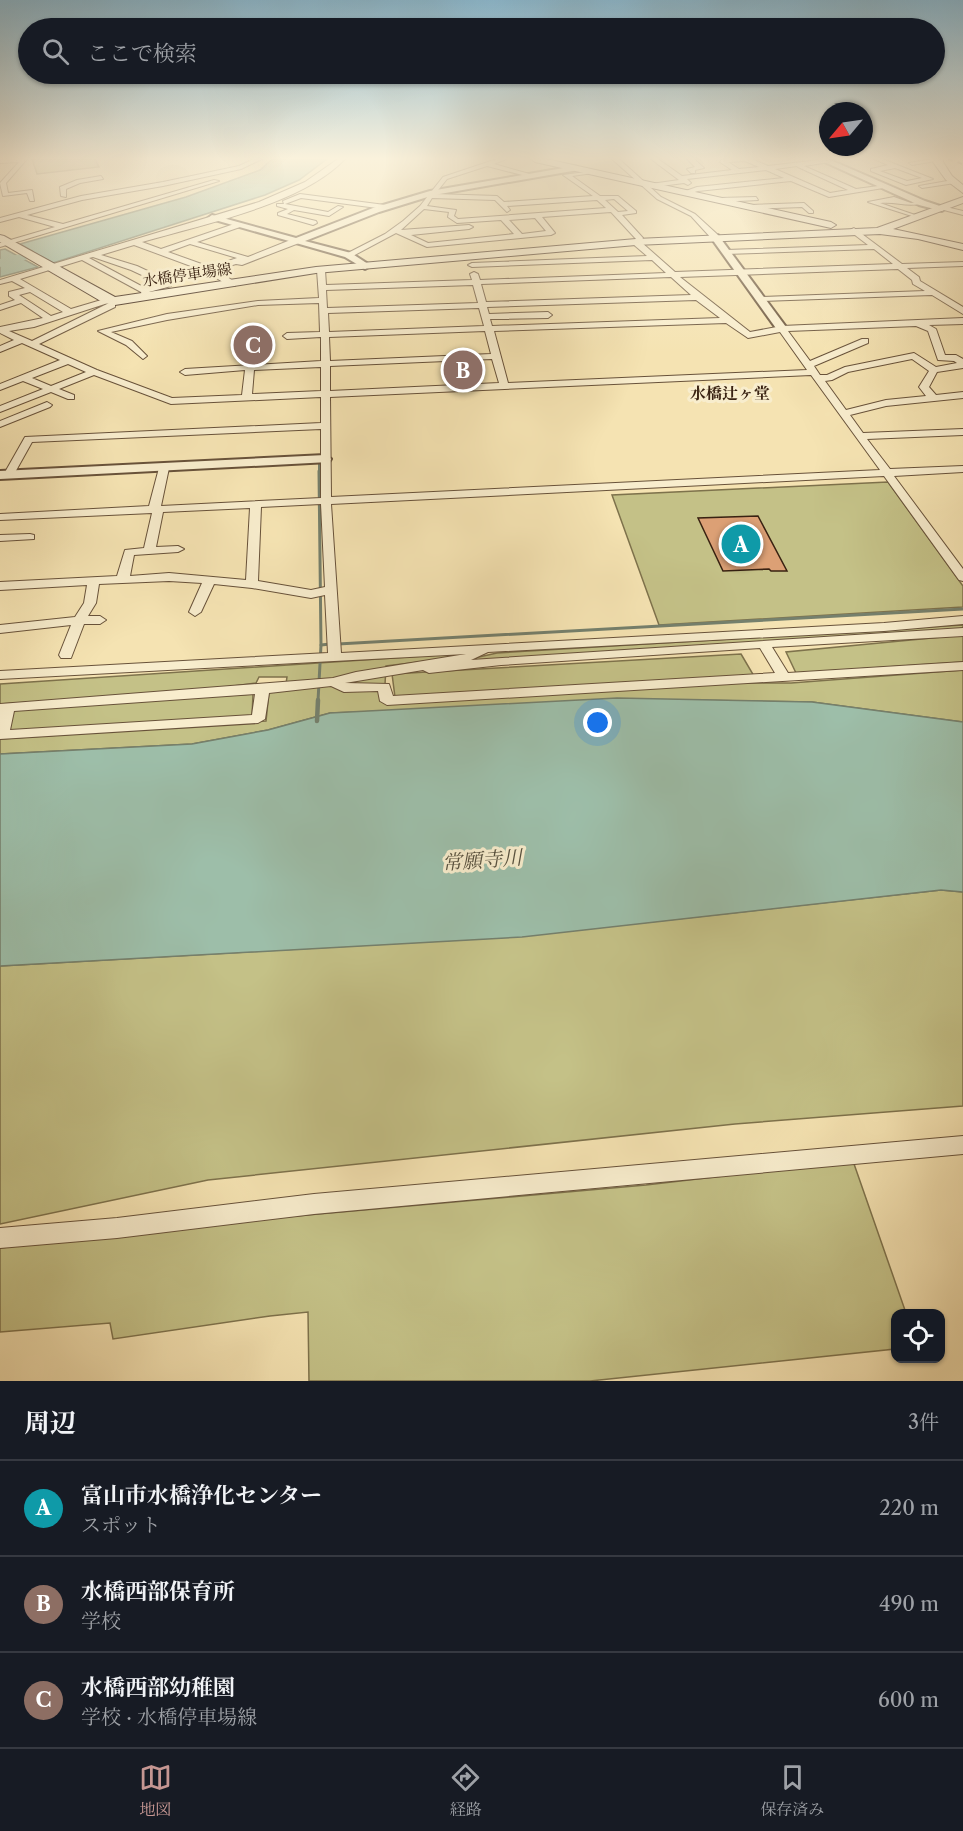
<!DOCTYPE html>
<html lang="ja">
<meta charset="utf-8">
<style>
body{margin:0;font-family:"Libre Caslon Text","Noto Serif JP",serif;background:#20242c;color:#f1f3f6}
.controls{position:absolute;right:18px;bottom:18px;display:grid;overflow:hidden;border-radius:12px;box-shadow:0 2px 4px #0004}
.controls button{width:54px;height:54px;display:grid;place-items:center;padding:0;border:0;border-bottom:2px solid #363941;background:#171b24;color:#f1f3f6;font:30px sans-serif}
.compass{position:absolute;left:819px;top:102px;width:54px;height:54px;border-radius:50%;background:#171b24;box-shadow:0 2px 4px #0004;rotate:241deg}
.you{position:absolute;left:598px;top:723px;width:21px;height:21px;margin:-15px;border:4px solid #fff;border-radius:50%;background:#1a73e8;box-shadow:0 0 0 9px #1a73e833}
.badge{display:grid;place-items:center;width:39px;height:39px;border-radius:50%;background:#c59692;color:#fff;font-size:20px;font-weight:700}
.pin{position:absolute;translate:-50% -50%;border:3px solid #fff;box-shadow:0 2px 6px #0006}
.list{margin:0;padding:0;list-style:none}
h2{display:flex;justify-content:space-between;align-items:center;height:78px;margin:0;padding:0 24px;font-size:26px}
h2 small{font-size:20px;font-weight:400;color:#9ea1a6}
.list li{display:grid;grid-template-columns:39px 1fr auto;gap:18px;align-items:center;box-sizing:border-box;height:96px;padding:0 24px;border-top:2px solid #363941}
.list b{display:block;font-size:22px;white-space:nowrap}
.list p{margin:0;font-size:20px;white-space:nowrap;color:#9ea1a6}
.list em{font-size:20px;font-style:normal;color:#9ea1a6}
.icon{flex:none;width:33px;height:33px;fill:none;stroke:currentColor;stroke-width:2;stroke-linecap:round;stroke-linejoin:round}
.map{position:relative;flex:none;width:963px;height:1381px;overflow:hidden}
.search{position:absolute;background:#171b24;box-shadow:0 2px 4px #0004;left:18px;right:18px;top:18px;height:66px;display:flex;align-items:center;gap:15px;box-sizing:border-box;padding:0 21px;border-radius:33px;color:#9ea1a6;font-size:22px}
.sheet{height:366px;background:#171b24}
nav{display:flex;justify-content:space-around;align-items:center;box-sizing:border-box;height:84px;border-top:2px solid #363941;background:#171b24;font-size:16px;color:#9ea1a6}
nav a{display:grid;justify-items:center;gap:3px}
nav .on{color:#c59692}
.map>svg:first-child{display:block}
.green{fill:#c4c187;stroke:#7e724c;stroke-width:1.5}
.water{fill:#9dbea9;stroke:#75806d;stroke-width:1.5}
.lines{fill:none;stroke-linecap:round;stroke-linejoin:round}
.stream-far2{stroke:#75806d;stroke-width:2}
.stream-far1{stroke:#75806d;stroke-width:3}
.stream{stroke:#75806d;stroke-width:4.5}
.river{fill:#9dbea9;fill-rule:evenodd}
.building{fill:#dca075;stroke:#392212;stroke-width:1.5}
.minor-casing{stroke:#68523a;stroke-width:2}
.tertiary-casing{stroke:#68523a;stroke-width:4}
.secondary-casing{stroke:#392212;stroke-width:2}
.minor{fill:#f8edcd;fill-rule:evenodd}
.tertiary{fill:#f8edcd;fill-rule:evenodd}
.secondary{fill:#f8edcd;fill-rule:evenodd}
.rail{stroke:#392212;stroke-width:2;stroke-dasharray:5 5;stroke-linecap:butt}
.labels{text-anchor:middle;stroke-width:6;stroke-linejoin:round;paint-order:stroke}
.far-street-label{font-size:15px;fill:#392212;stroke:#f8edcd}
.far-neighbourhood-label{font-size:16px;font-weight:bold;fill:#392212;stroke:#f8edcd}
.water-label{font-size:20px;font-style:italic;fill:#57513f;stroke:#f8edcd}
</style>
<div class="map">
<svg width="963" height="1381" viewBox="0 0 963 1381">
<rect width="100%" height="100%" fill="#f5e3b2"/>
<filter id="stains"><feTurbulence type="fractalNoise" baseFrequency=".00333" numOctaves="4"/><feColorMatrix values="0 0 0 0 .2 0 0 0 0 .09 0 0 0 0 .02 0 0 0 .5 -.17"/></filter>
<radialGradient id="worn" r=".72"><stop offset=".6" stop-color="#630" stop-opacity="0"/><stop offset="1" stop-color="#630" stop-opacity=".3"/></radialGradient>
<g class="green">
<path d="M32,159H95L99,167L37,174Z"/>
<path d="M888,482L963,586V607L659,625L612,495Z"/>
<path d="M963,625V630L447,664L497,653Z"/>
<path d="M963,635V662L796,673L786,652Z"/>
<path d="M469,653L436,660L386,666L384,703L733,683H791L963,670V722L812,702L688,700L330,713L268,730L192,744L0,754V739L266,721L269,692L285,690L287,677H259L256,683L188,692L0,704V684Z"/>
<path d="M741,654L754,676L395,697L392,674Z"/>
<path d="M253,694L252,717L8,732L13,709Z"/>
<path d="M941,890L963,892V1106L735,1124L208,1180L0,1224V966L512,937Z"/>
<path d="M853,1161L906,1313L896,1314L895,1349L590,1381H309L308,1312L270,1316L113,1339L110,1323L0,1332V1248L217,1223L646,1185Z"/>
</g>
<g class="water">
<path d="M272,159H327L299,180L265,195L53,263L20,244L186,197L260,170Z"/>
<path d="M5,249L38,267L0,277V250Z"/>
<path d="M617,698L812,702L963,722V892L941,890L522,937L0,966V754L192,744L268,730L330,713Z"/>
</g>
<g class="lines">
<path class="stream-far2" d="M319,464V472"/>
<g class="stream-far1">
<path d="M338,644L963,609"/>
<path d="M321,645L330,644"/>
<path d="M318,701L321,645L319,471"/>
</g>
<path class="stream" d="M317,721L318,700"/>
<path class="river" d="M52,246L58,249L56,251L0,267V259Z"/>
</g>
<path class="building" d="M758,516L787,571H771L769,569L723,571L698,518Z"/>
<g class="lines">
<g class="minor-casing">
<g id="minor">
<path d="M0,159H27L6,183L8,193L32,190L34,201H30L27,193L3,196L0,183L19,162L0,163Z"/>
<path d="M254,159H262L241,169L163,186L82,200L27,215L63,224L214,180L219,181L0,247V243L55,227L19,217L0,222V218L81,196L163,182L239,166Z"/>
<path d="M338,159H345C301,205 203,224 142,242L161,249L237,223L241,225L240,227L197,242L248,257L293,239H299V243L242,265L236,264L216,270L235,282V286H229L207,272L134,245L101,255L137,266L171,282V286L149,292V298H143L141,292L82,260L20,279L71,309L108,298H111V302L34,327L9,331L32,341L109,303H115V307L39,344L97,370L172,398L242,395L245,370L185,375L180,372L185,369L321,361V337L287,339L283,336L287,333L320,332L319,303L258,305L167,320L111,332L132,341L147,356L143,359L126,345L98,331L167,314L258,301L319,298L317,270L321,268L325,270L326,285L472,280L470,274L474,272L478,274L480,280L666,273L652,260L472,267L468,265L472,263L647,256L633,244L636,239L611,212L542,217L555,233L551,235L427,247L396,233L351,257L344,255L385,234L403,221L420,206L443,177L497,159H506L494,164L533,175L530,177L487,166L447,179L435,194L497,196L504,202L593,196L563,175L593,171V173L572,176L600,196H618L636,211V213L622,215L643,238L641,242L675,272L893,264L874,249L726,254L722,252L726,250L868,245L851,232L850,230L854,228L902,264L963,262V266L907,268L919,277L920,281L963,307V314L932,295L760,301L756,299L760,297L925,291L913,284L912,280L898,269L680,277L750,332L782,326L963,318V324L929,325L936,329L945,355H956L963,359V368L937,372L929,387L936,395L963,392V398L886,406L850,415L863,433L963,429V435L867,439L890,469L963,466V472L894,476L963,569V581L959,580L884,476L331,504L341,653L884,623L963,616V624L884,631L488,652L471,660L963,628V636L772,647L788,673L963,662V670L387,705L380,701L378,691L344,692L331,686L269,693L265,719L258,723L0,739V704L333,678L356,672L466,654L0,679V671L328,653L325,595L311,598L252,588L214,584L201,612L195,616L189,612L202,583L169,581L99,584L96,603L88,616H100L106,620L100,624H84L71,658H61L59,655L71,625L0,633V625L75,617L84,603L87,585L0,590V582L117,576L125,550L144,548L152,513L0,520V514L149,506L159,468L164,465L169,468L161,506L321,498V429L32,442L13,476H5L4,474L25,437L321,423V397L171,404L94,375L59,389L74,395V399H68L51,392L0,412V406L43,389L23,381L0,390V384L60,360L22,343L0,352V346L14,340L0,333V327L43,318L21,303L0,310V305L15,300L9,296V292L25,288L12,281L0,284V280L259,202L305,182ZM432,198L495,200L507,212L510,210L507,206L597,200L606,208L458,219L454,216L456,210L427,206ZM614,199L628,211L618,212L605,200ZM424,209L449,212L448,217L457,223L501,220L514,234L428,243L411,235L469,229L473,227L469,225L401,230ZM535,218L546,231L522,234L509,220ZM190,244L237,258L210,267L168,252ZM93,257L131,270L161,284L145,288L89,258ZM671,277L691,295L486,302L481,284ZM473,285L478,303L327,308L326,290ZM30,292L63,312L51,316L19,295ZM696,300L720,318L492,326L490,319L548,318L552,315L548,312L489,314L487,307ZM479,308L484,326L329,332L328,313ZM726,323L748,338L780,332L807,370L508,383L494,331ZM916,326L928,331L938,360L954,361L957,363L936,367L914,353L845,367L827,375H820L814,366L868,343V339H862L810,361L788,331ZM485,331L491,354L330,361L329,337ZM492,359L499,383L330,391V366ZM912,359L929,371L919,387L926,396L886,400L846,410L825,381L832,380L848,372ZM68,364L86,372L51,386L32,378ZM321,367V391L252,394L254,370ZM811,375L880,470L331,497L330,397ZM321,504L325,587L311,590L258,581L261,507ZM250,508L246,580L169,573L130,576L134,555L178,552L184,549L178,546L156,547L163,512ZM760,648L775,673L393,696L389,684L345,683L423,670L429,673L501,665ZM255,694L252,715L10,730L14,711Z"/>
<path d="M612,159H619L661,197L695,214L718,235V239H712L691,216L657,199Z"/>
<path d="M651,159H658L682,176L732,170L720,162L722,159H751L768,166L828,159L830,162L804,166L856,189L886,185L889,187L829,197L791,181L698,191L685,195L683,192L697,187L784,178L766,170L687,179L691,183L688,185L684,183L653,187L651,184L679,180ZM745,161L759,167L739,169L728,162ZM797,166L798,167L848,190L830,193L775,169Z"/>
<path d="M687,159H694L704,168L695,170V173H691L687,169L695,167Z"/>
<path d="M874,159H882L933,179L906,185L871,171V169L888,165ZM895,168L922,178L907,181L880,171Z"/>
<path d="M932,159L941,160L912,165L909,163Z"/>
<path d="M101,176L103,179L80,183L66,189V197L61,196L60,187L77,180Z"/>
<path d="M953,180L955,183L922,188L919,186Z"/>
<path d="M300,194L385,205L388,207L385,209L301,198L285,204L328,212L338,206L343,207L329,216L294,210L287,214L316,221L317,223L313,225L278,215V213L288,209L277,206V204H284L283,201Z"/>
<path d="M756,197L758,200L719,202L716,200L719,198Z"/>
<path d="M894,197L911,203L923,201V203C908,208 896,201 880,203L918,216V218L868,202Z"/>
<path d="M804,203L813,211V213H809L802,207L748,209L745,207L748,205Z"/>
<path d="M942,206L963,211V215L940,209Z"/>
<path d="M47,402L52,405L50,407L0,427V421Z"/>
<path d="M30,534L34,535V539L0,541V535Z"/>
<path d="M963,1136V1154L314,1214L117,1238L0,1248V1228L117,1218L314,1194Z"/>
</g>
</g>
<g class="tertiary-casing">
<g id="tertiary">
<path d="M818,159H828L925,201L946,208L942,211L919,205Z"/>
<path d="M575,166L579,168L578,170L434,195L379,212L305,241L351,253L368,264L370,266L365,269L345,257L208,218L212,215L296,238L373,208L430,191Z"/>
<path d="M712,235H718L786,327V331H778L712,239Z"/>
<path d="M325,455L331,459L329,462L0,479V471Z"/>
</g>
</g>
<g class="secondary-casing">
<g id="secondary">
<path d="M0,159H7L0,163Z"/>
<path d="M531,159H546L831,222L836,225L831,228L535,162Z"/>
<path d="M935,159H943V162L952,176L963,185V193L946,180L933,162Z"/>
<path d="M963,197V203L893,229L963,244V250L918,239L880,234L636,245L316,273L115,305L104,303L0,242V235L4,236L115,297L316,267L636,239L877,228Z"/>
</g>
</g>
<use href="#minor" class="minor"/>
<use href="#tertiary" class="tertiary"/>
<use href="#secondary" class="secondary"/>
<path class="rail" d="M948,159L963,164"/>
</g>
<linearGradient id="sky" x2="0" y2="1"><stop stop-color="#8ab8cf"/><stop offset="0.45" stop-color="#faf2dc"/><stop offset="1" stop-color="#faf2dc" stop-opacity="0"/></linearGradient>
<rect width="963" height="352" fill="url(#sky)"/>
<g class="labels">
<g class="far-street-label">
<text transform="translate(187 275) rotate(-8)" y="5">水橋停車場線</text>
</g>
<g class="far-neighbourhood-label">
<text x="730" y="399">水橋辻ヶ堂</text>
</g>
<g class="water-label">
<text transform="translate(482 860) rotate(-4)" y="7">常願寺川</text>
</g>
</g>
<rect width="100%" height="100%" filter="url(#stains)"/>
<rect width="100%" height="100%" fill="url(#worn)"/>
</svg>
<div class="controls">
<button><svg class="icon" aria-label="locate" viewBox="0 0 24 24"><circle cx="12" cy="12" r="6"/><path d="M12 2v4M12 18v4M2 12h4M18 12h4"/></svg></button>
</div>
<svg class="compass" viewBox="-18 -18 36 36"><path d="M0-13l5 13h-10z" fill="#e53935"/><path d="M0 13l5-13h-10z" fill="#9ea1a6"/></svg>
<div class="you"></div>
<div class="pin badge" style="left:741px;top:544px;background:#0f9aa8">A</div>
<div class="pin badge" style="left:463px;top:370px;background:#8d6e63">B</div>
<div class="pin badge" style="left:253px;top:345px;background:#8d6e63">C</div>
<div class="search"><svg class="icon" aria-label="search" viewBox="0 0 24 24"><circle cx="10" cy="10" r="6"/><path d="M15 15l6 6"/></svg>ここで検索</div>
</div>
<section class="sheet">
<h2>周辺<small>3件</small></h2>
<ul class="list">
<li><span class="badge" style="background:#0f9aa8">A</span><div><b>富山市水橋浄化センター</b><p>スポット</p></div><em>220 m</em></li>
<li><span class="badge" style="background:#8d6e63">B</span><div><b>水橋西部保育所</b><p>学校</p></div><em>490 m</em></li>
<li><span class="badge" style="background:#8d6e63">C</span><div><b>水橋西部幼稚園</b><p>学校 · 水橋停車場線</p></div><em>600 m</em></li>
</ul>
</section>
<nav>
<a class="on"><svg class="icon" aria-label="map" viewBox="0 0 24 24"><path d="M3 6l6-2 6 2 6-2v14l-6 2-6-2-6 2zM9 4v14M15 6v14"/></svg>地図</a>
<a><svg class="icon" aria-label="directions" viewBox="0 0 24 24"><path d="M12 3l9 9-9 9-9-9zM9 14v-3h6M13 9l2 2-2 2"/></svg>経路</a>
<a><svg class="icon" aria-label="saved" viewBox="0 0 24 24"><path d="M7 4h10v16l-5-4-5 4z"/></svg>保存済み</a>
</nav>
